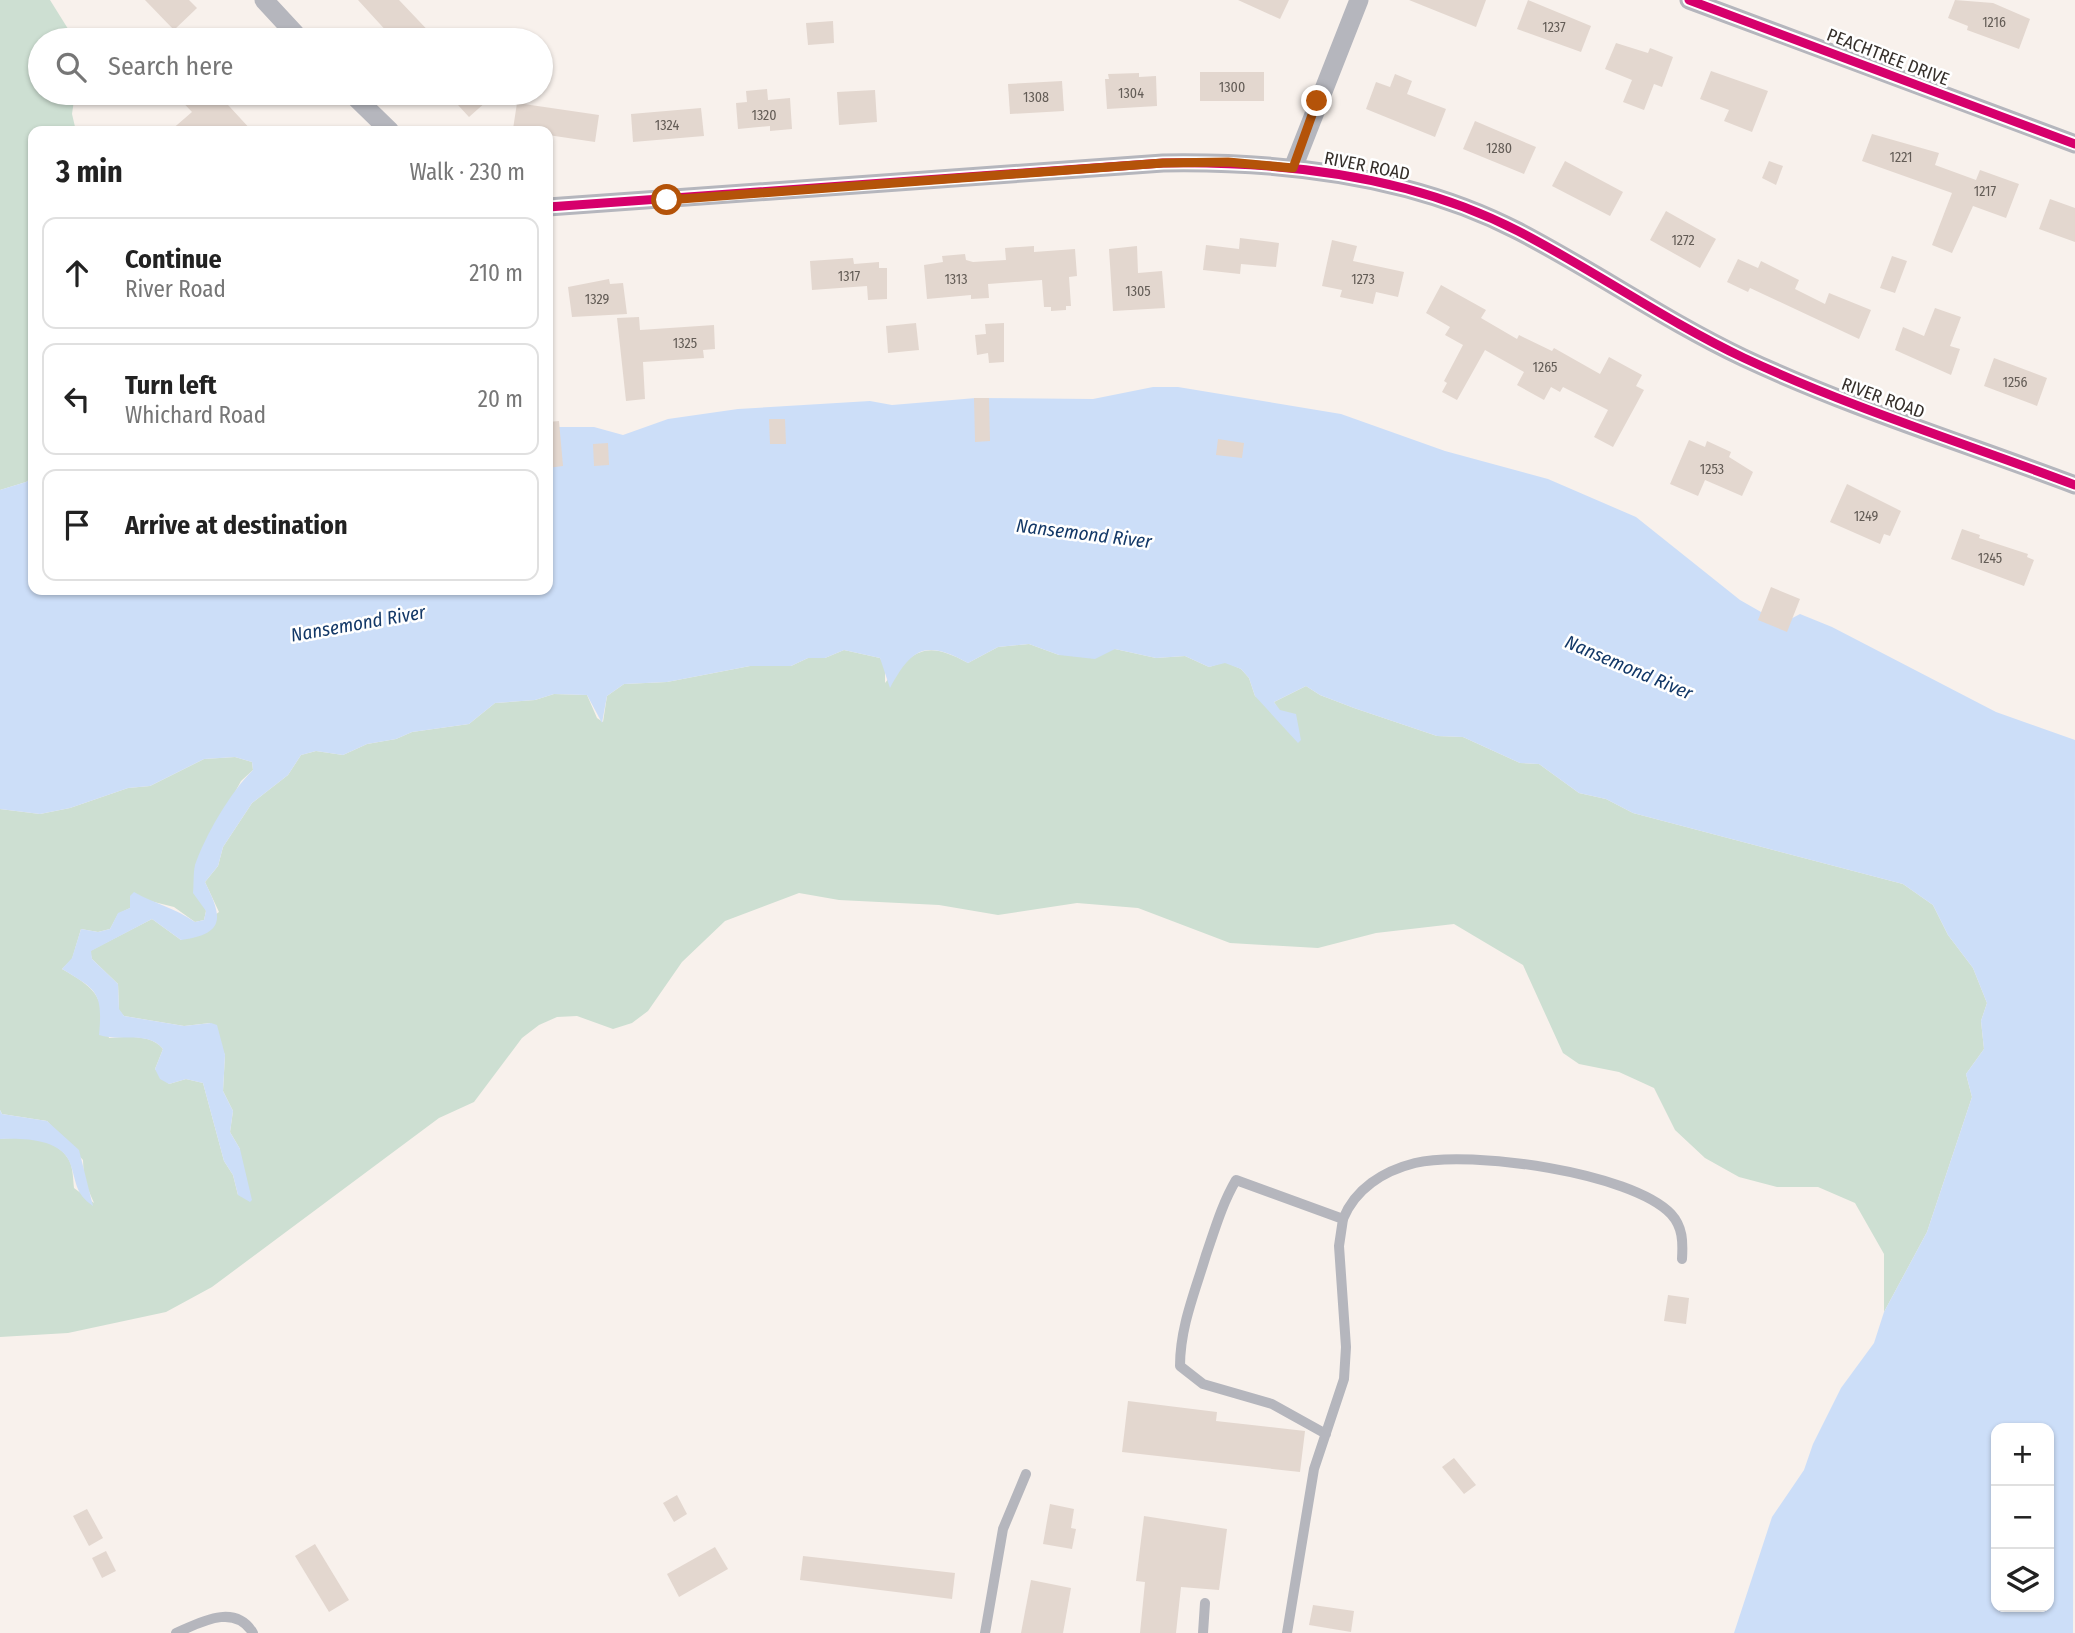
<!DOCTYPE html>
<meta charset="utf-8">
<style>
body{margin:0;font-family:"Fira Sans Condensed",sans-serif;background:#f6f6f6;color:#222}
.controls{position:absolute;right:21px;bottom:21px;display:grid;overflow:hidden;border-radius:14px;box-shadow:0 2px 5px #0004}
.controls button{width:63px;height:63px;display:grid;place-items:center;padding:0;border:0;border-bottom:2px solid #e0e0e0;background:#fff;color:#222;font:35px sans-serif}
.stop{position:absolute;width:21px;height:21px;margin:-16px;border:5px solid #b45309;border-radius:50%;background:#fff}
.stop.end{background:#b45309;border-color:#fff;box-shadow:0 2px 7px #0008}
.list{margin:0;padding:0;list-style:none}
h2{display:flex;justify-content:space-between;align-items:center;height:91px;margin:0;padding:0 28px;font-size:30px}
h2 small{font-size:23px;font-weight:400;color:#767676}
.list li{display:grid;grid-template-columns:46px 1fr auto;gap:21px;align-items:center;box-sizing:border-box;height:112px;margin:0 14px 14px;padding:0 14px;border:2px solid #e0e0e0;border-radius:14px}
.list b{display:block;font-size:26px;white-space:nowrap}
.list p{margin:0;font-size:23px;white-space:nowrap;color:#767676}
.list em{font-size:23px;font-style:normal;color:#767676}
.icon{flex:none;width:38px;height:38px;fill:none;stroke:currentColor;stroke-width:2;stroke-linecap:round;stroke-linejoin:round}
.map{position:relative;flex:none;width:2075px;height:1633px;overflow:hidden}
.search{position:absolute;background:#fff;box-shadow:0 2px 5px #0004;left:28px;top:28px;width:525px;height:77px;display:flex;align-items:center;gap:18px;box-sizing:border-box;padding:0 24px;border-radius:38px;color:#767676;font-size:26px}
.panel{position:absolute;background:#fff;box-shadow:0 2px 5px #0004;left:28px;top:126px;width:525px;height:469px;border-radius:14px}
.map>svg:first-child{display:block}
.green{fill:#cddfd2}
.water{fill:#ccdef8;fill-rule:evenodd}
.building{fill:#e3d7cf}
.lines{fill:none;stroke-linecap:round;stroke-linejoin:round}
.lane{stroke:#b5b6bd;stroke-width:10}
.street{stroke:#b5b6bd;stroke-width:19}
.cycleway-casing{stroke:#fff;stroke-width:13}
.cycleway{stroke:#d6006c;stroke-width:9}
.route{stroke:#b45309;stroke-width:9}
.labels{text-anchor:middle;stroke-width:5;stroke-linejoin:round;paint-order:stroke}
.number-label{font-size:14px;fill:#635c56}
.street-label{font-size:18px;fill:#36302b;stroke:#fff}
.water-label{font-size:19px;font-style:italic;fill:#133867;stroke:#fff}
</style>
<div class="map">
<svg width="2075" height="1633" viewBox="0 0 2075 1633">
<rect width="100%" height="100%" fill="#f8f1ec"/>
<g class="green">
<path d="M0,0H50L75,40H40V93H75L72,114L76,131H33V477L26,482L0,490Z"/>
<path d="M1029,644L1059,655L1115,649L1156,658L1185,656L1209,667L1225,662L1241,669L1249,678L1255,696L1279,710L1274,702L1306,686L1320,695L1354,708L1437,736L1463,737L1520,763L1539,764L1579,793L1606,799L1633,813L1903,884L1933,905L1948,935L1973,968L1987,1003L1981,1021L1984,1049L1966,1074L1972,1097L1927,1232L1884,1312V1254L1855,1203L1818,1187H1777L1739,1177L1705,1158L1675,1130L1654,1088L1619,1072L1579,1064L1563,1053L1523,965L1454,924L1376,933L1318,948L1230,943L1138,908L1077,903L998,915L939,905L839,900L799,893L725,921L682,962L648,1011L632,1023L613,1029L577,1016L557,1017L539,1025L522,1038L474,1102L439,1118L212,1287L166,1312L68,1333L0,1337V1139C22,1137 55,1136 69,1160C73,1167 73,1179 74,1188L94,1203L84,1180L83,1160L47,1121L2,1114L0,1110V809L40,814L70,808L128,788L150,786L204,759L235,757L252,762L253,770L241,781L195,866L206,911L204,920L195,922L174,907L130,896V908L118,914L110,929L98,932L81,929L72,959L62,969C102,992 98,995 109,1038C127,1037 151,1034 163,1049L155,1069L169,1084L186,1079L203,1083L224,1161L233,1175L238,1195L240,1149L230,1132L233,1111L223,1091L225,1055L210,1023L184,1026L124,1016L119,1010L118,984L92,959L90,951L152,919L181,940L219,912L205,882L218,866L223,847L252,803L288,775L301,755L316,751L343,755L367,744L396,739L412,732L469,724L495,703L535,700L554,694L587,695L597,718L603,722L607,696L624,684L667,682L750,666H791L808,658H825L844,650L880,658L885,666V683C915,649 926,640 968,663L998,647Z"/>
</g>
<g class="water">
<path d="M1153,387H1178L1341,414L1445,451L1548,479L1636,517L1740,600L1775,620L1785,622L1800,614L1832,627L1996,712L2075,740L2073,1633H1734L1772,1517L1804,1470L1813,1444L1841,1388L1874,1343L1884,1312L1927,1232L1972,1097L1966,1074L1984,1049L1981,1021L1987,1003L1973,968L1948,935L1933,905L1903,884L1633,813L1606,799L1579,793L1539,764L1520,763L1463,737L1437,736L1354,708L1320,695L1306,686L1274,702L1280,710L1296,714L1301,740L1298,743L1255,696L1249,678L1241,669L1225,663L1209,667L1185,656L1156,658L1115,649L1095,659L1059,655L1029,644L998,647L968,663C926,640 912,647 890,688L880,658L844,650L825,658H808L791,666H750L667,682L624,684L607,696L602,723L587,695L554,694L535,700L495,703L469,724L412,732L396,739L367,744L343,755L316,751L301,755L288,775L252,803L223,847L218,866L205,882C221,915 228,934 181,940L152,919L91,951L92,959L118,984L119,1009L124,1016L184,1026L211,1023L217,1025L225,1055L223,1091L233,1111L230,1132L240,1149L252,1200L250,1202L238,1195L233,1175L224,1161L203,1083L186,1079L169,1084L160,1079L155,1069L163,1049C148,1030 119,1042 99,1035C103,992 97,990 62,969L72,958L81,929L98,932L110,929L118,913L130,908V896L134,892C155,904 175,908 195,922L204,920L206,911L193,893C194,884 193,874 195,865C205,836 231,791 253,770L252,762L235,757L204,759L150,786L128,788L70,808L40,814L0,809V490L26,482L33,477V590H548V427H594L623,435L668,419L738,409L870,401L892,405L976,398L1093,399ZM1996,1428H2049V1607H1996Z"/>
<path d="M0,1110L2,1114L47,1121L79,1150L93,1206C74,1193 77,1182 70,1163C61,1138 21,1138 0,1139Z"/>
</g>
<g class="building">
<path d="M145,0H189L197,8L174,30Z"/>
<path d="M358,0H399L437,40H399L392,33L390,35Z"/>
<path d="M1238,0H1289L1280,19Z"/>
<path d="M1409,0H1486L1476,27Z"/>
<path d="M1528,0L1591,26L1581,52L1517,29Z"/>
<path d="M1955,0L1993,3L2030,19L2019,49L1967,30L1968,26L1948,18Z"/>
<path d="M833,21L834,43L808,45L806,23Z"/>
<path d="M1616,43L1648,53L1650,48L1673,57L1662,87L1654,84L1644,110L1623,102L1632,80L1605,69Z"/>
<path d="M1711,71L1768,91L1752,132L1724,121L1729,110L1700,99Z"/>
<rect x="1200" y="72" width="64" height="29"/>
<path d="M1139,73V77L1156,76L1157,106L1107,109L1105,79H1109L1108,74Z"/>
<path d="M1395,74L1412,81L1407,94L1446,109L1435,137L1366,109L1376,82L1390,87Z"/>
<path d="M1062,81L1064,111L1010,114L1008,84Z"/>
<path d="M767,89L768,100L790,98L792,129L770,131V126L738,129L736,103L747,102L746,91Z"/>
<path d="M875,90L877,122L839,125L837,92Z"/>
<path d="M174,93H217L252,131H170L192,112Z"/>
<path d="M447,93H496L469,117Z"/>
<path d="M517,103L599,115L595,142L548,135V131L513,129Z"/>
<path d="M701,108L704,136L633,142L631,114Z"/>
<path d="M1475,121L1536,147L1524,174L1463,149Z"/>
<path d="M1872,134L1939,153L1935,165L1976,180L1980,170L2019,184L2006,218L1973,206L1952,253L1932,245L1952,193L1862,161Z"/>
<path d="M1565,161L1623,192L1610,216L1552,186Z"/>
<path d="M1769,161L1783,166L1776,185L1762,178Z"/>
<path d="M2050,199L2075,208V242L2039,229Z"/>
<path d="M1666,211L1716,239L1700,268L1650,240Z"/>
<path d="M1240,238L1279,243L1276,267L1241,264L1240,274L1203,270L1206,245L1239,249Z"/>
<path d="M1332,240L1357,246L1353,261L1404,272L1398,297L1376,292L1373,304L1340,297L1342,290L1322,286Z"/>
<path d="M1034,246V252L1075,249L1077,276L1069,277L1071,306H1066V310L1051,311V307H1044L1042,280L988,284L989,298L971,299V295L927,299L924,265L943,262L942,256L965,254L966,260L973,262L1006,260L1005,248Z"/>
<path d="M1137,246L1138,273L1162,271L1165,308L1113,311L1109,249Z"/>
<path d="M1892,256L1907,261L1895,293L1880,288Z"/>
<path d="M853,258L854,264L879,262V268H887V299L868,300L867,286L812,290L810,261Z"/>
<path d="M1738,259L1758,268L1761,261L1799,280L1795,289L1825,304L1829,293L1871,310L1859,339L1750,288L1748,292L1727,282Z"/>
<path d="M609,279L610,284L623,283L627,314L572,317L568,287Z"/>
<path d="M1441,285L1486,310L1481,318L1517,339L1519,335L1552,351L1554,348L1600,374L1609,357L1642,375L1636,386L1644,390L1613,447L1594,437L1608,410L1563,387L1560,392L1551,387L1544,400L1517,385L1524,372L1485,350L1457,400L1442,392L1447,383L1444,381L1463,345L1445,335L1450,327L1426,313Z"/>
<path d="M1935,308L1961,317L1950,346L1960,349L1951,375L1895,350L1903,327L1924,336Z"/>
<path d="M639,317L640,330L714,325L715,349L703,350L704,358L643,362L645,399L626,401L617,318Z"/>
<path d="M916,323L919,350L888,353L886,326Z"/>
<path d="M1004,323V362L989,363L988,353L977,355L975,335L986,334L985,324Z"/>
<path d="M1994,358L2047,378L2037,406L1984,386Z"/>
<path d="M974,398H989L990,441L975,442Z"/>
<path d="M769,419H785L786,444H770Z"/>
<path d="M559,421L563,466L548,468V422Z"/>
<path d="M1218,439L1244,443L1242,458L1216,455Z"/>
<path d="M1689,440L1705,447L1707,441L1731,452L1729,457L1753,472L1742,496L1705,480L1698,496L1670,484Z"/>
<path d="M608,443L609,465L594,466L593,444Z"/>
<path d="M1847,484L1901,511L1890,536L1884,534L1880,544L1830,522Z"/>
<path d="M1962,529L1980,535L1979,538L2028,554L2027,557L2034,560L2024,586L1951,559Z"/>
<path d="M1771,587L1800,599L1787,632L1758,620Z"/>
<path d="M1668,1295L1689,1298L1686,1324L1664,1321Z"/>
<path d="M1128,1401L1217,1412L1216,1421L1305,1431L1300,1472L1122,1452Z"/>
<path d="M1454,1458L1476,1485L1464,1494L1442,1467Z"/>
<path d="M677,1495L687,1514L674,1522L663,1503Z"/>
<path d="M1050,1504L1074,1509L1071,1528L1076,1529L1072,1549L1043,1544Z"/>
<path d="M87,1509L103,1538L89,1546L73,1516Z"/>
<path d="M1144,1516L1227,1529L1219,1590L1181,1587L1176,1633H1140L1145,1582L1136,1581Z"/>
<path d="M315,1544L349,1600L329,1612L295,1556Z"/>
<path d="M715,1547L728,1569L679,1597L667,1574Z"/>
<path d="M106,1551L116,1571L102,1578L92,1558Z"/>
<path d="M803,1556L955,1573L952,1599L800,1580Z"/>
<path d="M1031,1580L1071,1588L1063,1633H1021Z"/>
<path d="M1313,1605L1354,1611L1351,1632L1309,1625Z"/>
</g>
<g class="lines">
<g class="lane">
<path d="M1343,1219C1355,1189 1383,1171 1415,1163C1470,1150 1631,1172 1671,1214C1683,1227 1683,1242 1682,1259"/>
<path d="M176,1633C201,1622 235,1603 253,1633"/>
<path d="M985,1633L1003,1529L1026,1474"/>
<path d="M1203,1633L1205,1603"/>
<path d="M1287,1633L1314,1469L1344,1379L1346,1347L1339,1246L1343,1219L1236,1180C1222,1204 1215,1229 1206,1255C1195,1292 1180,1327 1180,1366L1203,1384L1272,1404L1326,1434"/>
</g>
<g class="street">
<path d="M264,0L301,40"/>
<path d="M1689,0L2075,144"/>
<path d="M351,93L390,131"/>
<path d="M1293,168L1359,0"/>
<path d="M548,207L1163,163C1283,161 1410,175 1518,231C1595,271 1666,321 1744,358C1851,408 1964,443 2075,485"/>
</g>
<g class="cycleway-casing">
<g id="cycleway">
<path d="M1689,0L2075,144"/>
<path d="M548,207L1163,163C1283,161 1410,175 1518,231C1595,271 1666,321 1744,358C1851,408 1964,443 2075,485"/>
</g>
</g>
<use href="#cycleway" class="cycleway"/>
</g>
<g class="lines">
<path class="route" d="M667,200L1163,163L1228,162L1293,168L1317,101"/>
</g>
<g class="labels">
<g class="number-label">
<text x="1994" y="27">1216</text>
<text x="1554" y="32">1237</text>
<text x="1232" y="92">1300</text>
<text x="1131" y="98">1304</text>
<text x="1036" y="102">1308</text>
<text x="764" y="120">1320</text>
<text x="667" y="130">1324</text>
<text x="1499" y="153">1280</text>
<text x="1901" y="162">1221</text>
<text x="1985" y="196">1217</text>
<text x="1683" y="245">1272</text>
<text x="849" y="281">1317</text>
<text x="956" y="284">1313</text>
<text x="1363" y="284">1273</text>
<text x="1138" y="296">1305</text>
<text x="597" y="304">1329</text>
<text x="685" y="348">1325</text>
<text x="1545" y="372">1265</text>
<text x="2015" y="387">1256</text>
<text x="1712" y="474">1253</text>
<text x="1866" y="521">1249</text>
<text x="1990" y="563">1245</text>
</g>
<g class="street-label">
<text transform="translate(1888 57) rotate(21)" y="6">PEACHTREE DRIVE</text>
<text transform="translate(1367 166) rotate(11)" y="6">RIVER ROAD</text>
<text transform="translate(1883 398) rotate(20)" y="6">RIVER ROAD</text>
</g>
<g class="water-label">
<text transform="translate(1084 533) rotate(7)" y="7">Nansemond River</text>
<text transform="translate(358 623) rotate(-10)" y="7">Nansemond River</text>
<text transform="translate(1629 667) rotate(23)" y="7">Nansemond River</text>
</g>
</g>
</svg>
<div class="controls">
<button>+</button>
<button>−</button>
<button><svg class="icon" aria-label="layers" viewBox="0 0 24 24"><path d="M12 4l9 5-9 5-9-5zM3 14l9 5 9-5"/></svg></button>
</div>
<div class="stop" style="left:667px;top:200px"></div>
<div class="stop end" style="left:1317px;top:101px"></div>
<div class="search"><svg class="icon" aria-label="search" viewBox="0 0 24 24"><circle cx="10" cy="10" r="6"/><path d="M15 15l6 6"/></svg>Search here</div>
<section class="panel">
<h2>3 min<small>Walk · 230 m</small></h2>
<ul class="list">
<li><svg class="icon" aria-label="ahead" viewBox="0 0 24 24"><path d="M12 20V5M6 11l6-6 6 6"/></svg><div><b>Continue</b><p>River Road</p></div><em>210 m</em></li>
<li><svg class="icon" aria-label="left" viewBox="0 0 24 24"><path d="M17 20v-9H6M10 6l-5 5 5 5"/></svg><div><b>Turn left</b><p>Whichard Road</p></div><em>20 m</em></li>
<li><svg class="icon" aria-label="arrive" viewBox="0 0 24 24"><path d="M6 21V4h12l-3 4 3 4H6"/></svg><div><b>Arrive at destination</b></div></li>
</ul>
</section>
</div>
